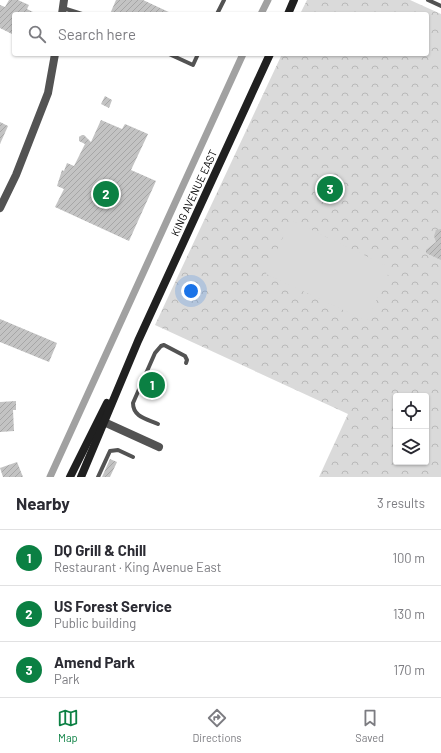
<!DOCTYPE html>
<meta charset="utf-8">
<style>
body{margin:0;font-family:Barlow,sans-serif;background:#f7f7f7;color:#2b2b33}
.controls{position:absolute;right:12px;bottom:12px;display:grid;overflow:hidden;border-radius:4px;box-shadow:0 1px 3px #0004}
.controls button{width:36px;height:36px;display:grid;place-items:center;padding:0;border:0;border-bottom:1px solid #e1e1e2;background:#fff;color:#2b2b33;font:20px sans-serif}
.you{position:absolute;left:191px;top:291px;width:14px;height:14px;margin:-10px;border:3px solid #fff;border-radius:50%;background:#1a73e8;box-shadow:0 0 0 6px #1a73e833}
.badge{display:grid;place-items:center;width:26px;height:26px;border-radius:50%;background:#0b8043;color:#fff;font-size:13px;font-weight:700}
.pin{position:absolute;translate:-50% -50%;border:2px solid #fff;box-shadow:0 1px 4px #0006}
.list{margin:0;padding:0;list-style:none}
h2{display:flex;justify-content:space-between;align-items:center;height:52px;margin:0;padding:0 16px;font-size:17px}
h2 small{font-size:13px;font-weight:400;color:#7c7c81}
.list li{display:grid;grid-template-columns:26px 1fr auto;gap:12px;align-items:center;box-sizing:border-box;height:56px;padding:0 16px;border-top:1px solid #e1e1e2}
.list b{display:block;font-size:15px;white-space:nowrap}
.list p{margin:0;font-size:13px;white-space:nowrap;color:#7c7c81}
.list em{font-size:13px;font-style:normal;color:#7c7c81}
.icon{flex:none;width:22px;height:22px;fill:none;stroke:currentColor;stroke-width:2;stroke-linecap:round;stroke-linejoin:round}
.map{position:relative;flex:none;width:441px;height:477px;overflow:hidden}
.search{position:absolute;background:#fff;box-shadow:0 1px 3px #0004;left:12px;right:12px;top:12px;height:44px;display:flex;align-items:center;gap:10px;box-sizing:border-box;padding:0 14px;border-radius:4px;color:#7c7c81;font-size:15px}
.sheet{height:220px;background:#fff}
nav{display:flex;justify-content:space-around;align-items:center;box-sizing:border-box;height:56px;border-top:1px solid #e1e1e2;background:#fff;font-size:11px;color:#7c7c81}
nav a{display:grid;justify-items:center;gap:2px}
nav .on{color:#0b8043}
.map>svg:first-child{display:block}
.park{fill:url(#park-crowns);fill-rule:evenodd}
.pitch{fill:#dadada}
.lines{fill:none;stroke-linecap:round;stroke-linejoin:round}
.canal{stroke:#a1a1a1;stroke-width:7}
.building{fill:url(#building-hatch)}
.service{stroke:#535353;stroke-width:4}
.minor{stroke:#535353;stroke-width:8}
.secondary{stroke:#202020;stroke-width:8}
.labels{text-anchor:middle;stroke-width:4;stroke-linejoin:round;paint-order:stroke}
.street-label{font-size:11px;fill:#000;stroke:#fff}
</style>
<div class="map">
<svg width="441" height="477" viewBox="0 0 441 477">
<defs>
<pattern id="park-crowns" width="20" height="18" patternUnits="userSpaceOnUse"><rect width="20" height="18" fill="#dadada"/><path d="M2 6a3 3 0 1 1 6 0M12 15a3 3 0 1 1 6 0" fill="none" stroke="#b9b9b9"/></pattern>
<pattern id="building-hatch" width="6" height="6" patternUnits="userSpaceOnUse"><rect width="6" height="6" fill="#c3c3c3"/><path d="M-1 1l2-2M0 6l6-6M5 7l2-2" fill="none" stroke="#a6a6a6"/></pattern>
</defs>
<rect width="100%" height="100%" fill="#fff"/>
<path class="park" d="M307,0H410L441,14V477H319L348,414L155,325L282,54H427V14H300ZM396,396H426V462H396Z"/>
<path class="pitch" d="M291,220L391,268L367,321L266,274Z"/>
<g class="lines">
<g class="canal">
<path d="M261,14L268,0"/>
<path d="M50,477L243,54"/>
</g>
</g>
<g class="building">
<path d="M9,0H18L29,5L27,9L37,14H14V35L0,28V5L5,7Z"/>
<path d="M116,0H143L173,14H110Z"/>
<path d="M105,96L112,100L109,108L101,104Z"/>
<path d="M101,120L122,129L125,124L148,134L131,170L156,181L129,241L55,207L64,189L57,186L62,170L64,171L67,163L74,166L85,144L79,141V137L82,135H84L91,142Z"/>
<path d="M0,122L8,126L0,144Z"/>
<path d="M441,229V260L426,253V250L436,242L434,236L436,230Z"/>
<path d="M0,319L57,343L49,362L0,342Z"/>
<path d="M151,371L164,376L155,395L154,394L151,400L142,396L145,389H143Z"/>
<path d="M16,401V410H13L14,431L0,432V402Z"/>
<path d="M110,459L117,462L110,477H102Z"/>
<path d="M17,462L23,477H3L0,468Z"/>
</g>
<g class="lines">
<g class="service">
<path d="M428,0L441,6"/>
<path d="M63,8L82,14"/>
<path d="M217,14L224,0"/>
<path d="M169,54L193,65L198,54"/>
<path d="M158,424C147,419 133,417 133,403L155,353L161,346L164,345L185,356L187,360L186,363"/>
<path d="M98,477L110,451L118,450L133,457"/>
</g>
<g class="minor">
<path d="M62,14L64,0"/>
<path d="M0,208L16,175L48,93L55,54"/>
<path d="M104,422L159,447"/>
</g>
<g class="secondary">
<path d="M288,14L294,0"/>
<path d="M70,477L107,403"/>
<path d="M81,477L138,341L270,54"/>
</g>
</g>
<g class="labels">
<g class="street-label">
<text transform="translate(194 193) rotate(-65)" y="4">KING AVENUE EAST</text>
</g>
</g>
</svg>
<div class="controls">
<button><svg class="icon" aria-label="locate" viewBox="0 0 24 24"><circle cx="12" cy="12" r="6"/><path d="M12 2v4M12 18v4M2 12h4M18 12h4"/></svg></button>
<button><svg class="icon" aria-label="layers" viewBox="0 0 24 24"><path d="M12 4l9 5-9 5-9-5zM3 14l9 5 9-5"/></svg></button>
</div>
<div class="you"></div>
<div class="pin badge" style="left:152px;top:385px">1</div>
<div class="pin badge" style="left:106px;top:194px">2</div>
<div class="pin badge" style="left:330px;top:189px">3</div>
<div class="search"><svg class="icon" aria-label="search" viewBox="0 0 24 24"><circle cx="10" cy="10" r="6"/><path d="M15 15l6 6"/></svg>Search here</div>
</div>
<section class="sheet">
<h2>Nearby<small>3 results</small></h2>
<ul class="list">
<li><span class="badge">1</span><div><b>DQ Grill &amp; Chill</b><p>Restaurant · King Avenue East</p></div><em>100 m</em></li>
<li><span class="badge">2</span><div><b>US Forest Service</b><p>Public building</p></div><em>130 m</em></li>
<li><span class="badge">3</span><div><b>Amend Park</b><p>Park</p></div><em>170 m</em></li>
</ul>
</section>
<nav>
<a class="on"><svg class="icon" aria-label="map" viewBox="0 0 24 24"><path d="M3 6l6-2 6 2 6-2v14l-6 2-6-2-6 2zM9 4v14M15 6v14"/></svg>Map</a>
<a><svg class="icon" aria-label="directions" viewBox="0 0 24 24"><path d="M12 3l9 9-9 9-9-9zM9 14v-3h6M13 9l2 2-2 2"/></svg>Directions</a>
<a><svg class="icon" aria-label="saved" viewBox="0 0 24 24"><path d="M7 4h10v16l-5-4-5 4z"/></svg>Saved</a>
</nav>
